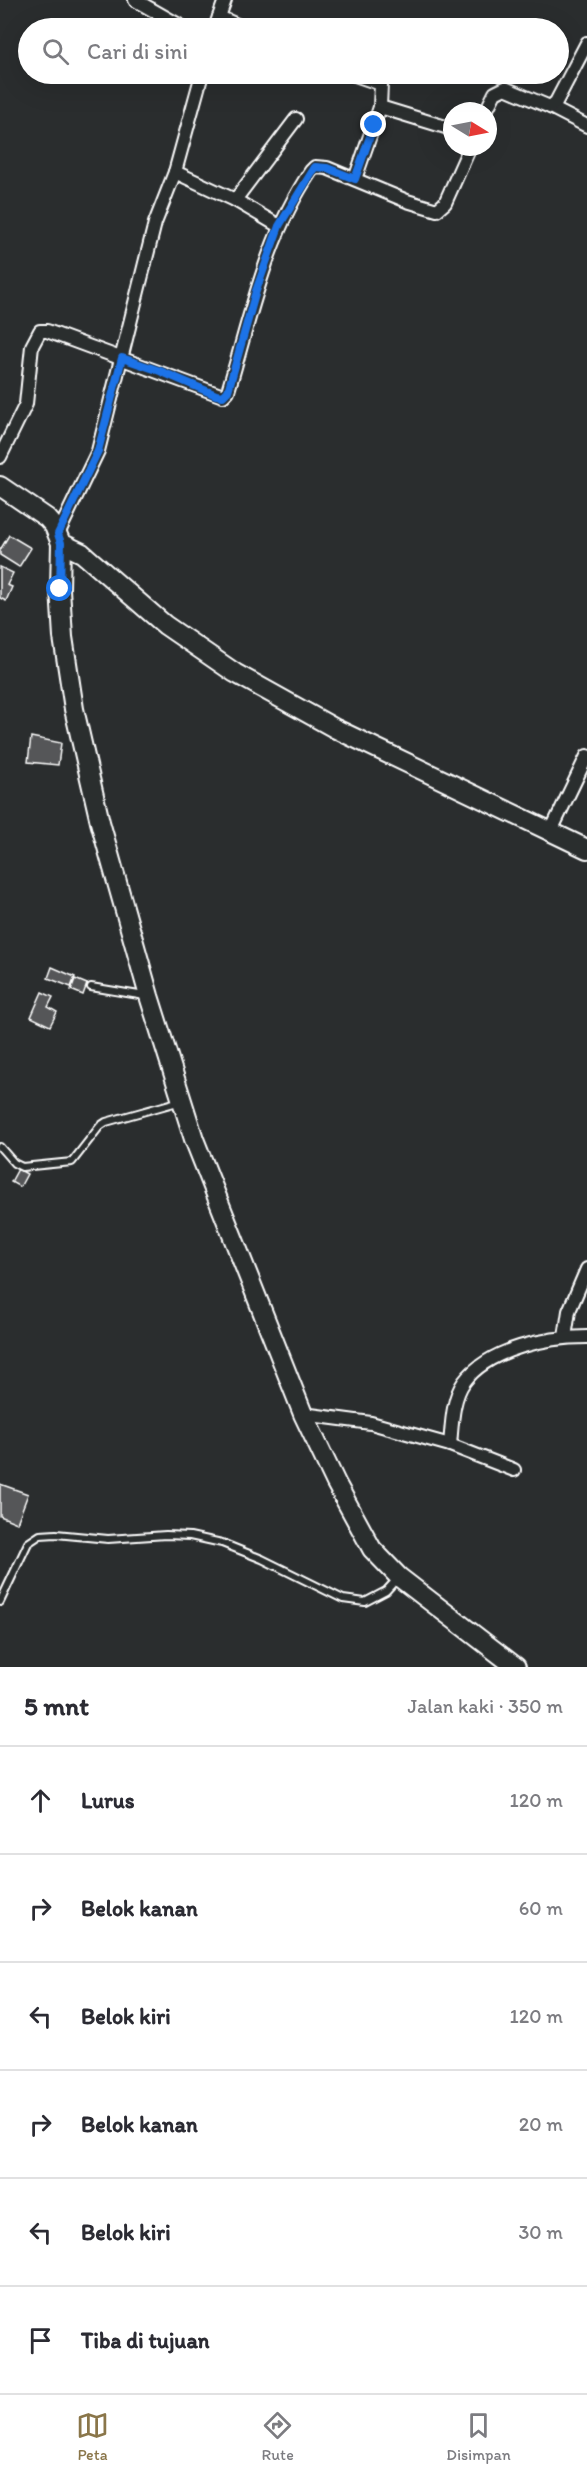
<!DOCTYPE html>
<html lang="id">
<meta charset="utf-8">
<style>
body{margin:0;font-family:Itim,sans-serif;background:#f7f7f7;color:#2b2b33}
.compass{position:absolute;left:443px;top:102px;width:54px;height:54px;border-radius:50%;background:#fff;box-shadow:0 6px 24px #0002;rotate:100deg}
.stop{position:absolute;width:18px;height:18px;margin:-14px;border:4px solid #1a73e8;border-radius:50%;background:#fff}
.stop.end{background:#1a73e8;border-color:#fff;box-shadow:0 2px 6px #0008}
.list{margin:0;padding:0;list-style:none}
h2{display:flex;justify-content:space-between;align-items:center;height:78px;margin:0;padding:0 24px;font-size:26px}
h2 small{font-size:20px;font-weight:400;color:#7c7c81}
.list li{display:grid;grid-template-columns:39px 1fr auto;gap:18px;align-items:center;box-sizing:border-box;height:108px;padding:0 24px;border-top:2px solid #e1e1e2}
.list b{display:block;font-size:22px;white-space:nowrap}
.list em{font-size:20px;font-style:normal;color:#7c7c81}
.icon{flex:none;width:33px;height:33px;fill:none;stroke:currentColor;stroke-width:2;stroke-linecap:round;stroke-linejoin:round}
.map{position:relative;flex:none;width:587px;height:1667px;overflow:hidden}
.search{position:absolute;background:#fff;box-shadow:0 6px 24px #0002;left:18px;right:18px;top:18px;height:66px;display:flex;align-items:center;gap:15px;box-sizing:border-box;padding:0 21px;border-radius:33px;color:#7c7c81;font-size:22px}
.sheet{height:726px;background:#fff}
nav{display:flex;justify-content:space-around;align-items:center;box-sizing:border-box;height:84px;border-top:2px solid #e1e1e2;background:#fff;font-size:16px;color:#7c7c81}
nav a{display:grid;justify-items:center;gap:3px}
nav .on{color:#8a764a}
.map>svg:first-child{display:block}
.building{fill:#555758;stroke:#fff;stroke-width:1.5}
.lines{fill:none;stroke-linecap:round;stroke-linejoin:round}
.lane-casing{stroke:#fff;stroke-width:10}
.street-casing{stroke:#fff;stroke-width:16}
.secondary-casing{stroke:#fff;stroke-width:22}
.lane{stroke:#2a2d2e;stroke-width:6}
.street{stroke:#2a2d2e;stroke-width:12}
.secondary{stroke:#2a2d2e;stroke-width:18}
.route{stroke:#1a73e8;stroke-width:8}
</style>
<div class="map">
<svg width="587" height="1667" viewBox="0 0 587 1667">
<rect width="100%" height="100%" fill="#2a2d2e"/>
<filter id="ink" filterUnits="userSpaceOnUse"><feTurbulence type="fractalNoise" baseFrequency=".0167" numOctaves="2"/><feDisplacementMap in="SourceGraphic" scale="12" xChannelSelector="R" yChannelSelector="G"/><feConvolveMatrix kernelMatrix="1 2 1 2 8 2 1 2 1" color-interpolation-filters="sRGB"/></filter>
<g filter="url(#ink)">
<g class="building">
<path d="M9,535L31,548L19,567L0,555V550Z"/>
<path d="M0,567L13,573L7,585L12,587L6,601L0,598Z"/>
<path d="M31,737L61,743L58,765L28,762Z"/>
<path d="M52,967L75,977L71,987L48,978Z"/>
<path d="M75,979L87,984L83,995L71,990Z"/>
<path d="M42,992L53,997L48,1007L57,1012L50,1026L31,1017Z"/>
<path d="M18,1169L27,1174L20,1187L11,1182Z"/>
<path d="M0,1484L28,1494L17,1523L0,1516Z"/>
</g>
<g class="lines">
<g class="lane-casing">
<g id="lane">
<path d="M91,987L145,996"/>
<path d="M0,1147L14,1163L22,1167L72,1162L100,1126L106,1122L181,1101"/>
<path d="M0,1602L28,1543L40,1535L56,1534L108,1539L166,1535L190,1536L222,1543L262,1559L343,1599L365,1602L386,1591L397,1579"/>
</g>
</g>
<g class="street-casing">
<g id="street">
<path d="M135,0L184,28"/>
<path d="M219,17L244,28"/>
<path d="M215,28L225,0"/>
<path d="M352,74L381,84L380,107L452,129"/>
<path d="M550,107L587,126"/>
<path d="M486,111L495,93L505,88L550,107L556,102L587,43"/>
<path d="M175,172L235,200L279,226"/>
<path d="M355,179L380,107"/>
<path d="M235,200L296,119"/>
<path d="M0,457L26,404L32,346L40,331H47L223,396L228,391C251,315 266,237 311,171L315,167L327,168L407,201L437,210L445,203L470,147"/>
<path d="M58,534L98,451L155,223L175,172L202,74"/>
<path d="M550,833L587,756"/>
<path d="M565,1337L569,1311L587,1269"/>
<path d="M303,1414L371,1423L450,1445L514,1470"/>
<path d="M450,1445C452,1425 452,1399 464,1382C489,1348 548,1337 587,1337"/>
</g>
</g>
<g class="secondary-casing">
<g id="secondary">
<path d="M0,486L47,518L54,526L61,543L60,589L63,637L74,709L100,822L149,996L194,1139L303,1414L336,1483L372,1549L399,1577L516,1667"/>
<path d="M61,543L82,553L165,625L235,673L336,729L587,849"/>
</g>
</g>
<use href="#lane" class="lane"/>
<use href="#street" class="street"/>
<use href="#secondary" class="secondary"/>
</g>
</g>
<g class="lines" filter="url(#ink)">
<path class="route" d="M60,589L61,543L58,534L98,451L122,358L160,371L216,395L223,396L228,391L256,291L279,226L315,167L327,168L355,179L374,125"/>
</g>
</svg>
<svg class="compass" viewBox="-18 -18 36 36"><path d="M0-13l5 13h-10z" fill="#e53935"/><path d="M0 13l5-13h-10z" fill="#7c7c81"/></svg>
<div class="stop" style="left:60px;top:589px"></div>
<div class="stop end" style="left:374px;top:125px"></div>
<div class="search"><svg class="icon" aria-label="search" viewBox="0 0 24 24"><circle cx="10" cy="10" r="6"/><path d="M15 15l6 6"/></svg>Cari di sini</div>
</div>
<section class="sheet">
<h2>5 mnt<small>Jalan kaki · 350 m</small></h2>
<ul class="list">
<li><svg class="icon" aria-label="ahead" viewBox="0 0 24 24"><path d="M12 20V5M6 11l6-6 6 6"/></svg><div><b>Lurus</b></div><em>120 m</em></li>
<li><svg class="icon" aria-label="right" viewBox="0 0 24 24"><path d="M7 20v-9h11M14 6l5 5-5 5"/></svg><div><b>Belok kanan</b></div><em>60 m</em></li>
<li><svg class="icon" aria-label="left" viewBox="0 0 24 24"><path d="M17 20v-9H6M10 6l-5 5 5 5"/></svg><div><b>Belok kiri</b></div><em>120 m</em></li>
<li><svg class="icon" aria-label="right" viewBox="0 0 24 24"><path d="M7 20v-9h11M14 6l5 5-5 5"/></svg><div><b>Belok kanan</b></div><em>20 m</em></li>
<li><svg class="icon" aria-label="left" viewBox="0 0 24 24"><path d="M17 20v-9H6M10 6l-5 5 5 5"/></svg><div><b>Belok kiri</b></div><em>30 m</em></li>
<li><svg class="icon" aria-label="arrive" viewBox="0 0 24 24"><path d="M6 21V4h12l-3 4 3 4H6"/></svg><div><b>Tiba di tujuan</b></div></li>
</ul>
</section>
<nav>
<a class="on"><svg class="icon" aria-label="map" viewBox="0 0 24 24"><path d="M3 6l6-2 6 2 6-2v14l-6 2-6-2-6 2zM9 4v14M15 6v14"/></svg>Peta</a>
<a><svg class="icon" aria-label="directions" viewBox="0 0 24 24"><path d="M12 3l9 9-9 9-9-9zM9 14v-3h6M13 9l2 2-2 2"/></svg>Rute</a>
<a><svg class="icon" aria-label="saved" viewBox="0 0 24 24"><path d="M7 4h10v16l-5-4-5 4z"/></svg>Disimpan</a>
</nav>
